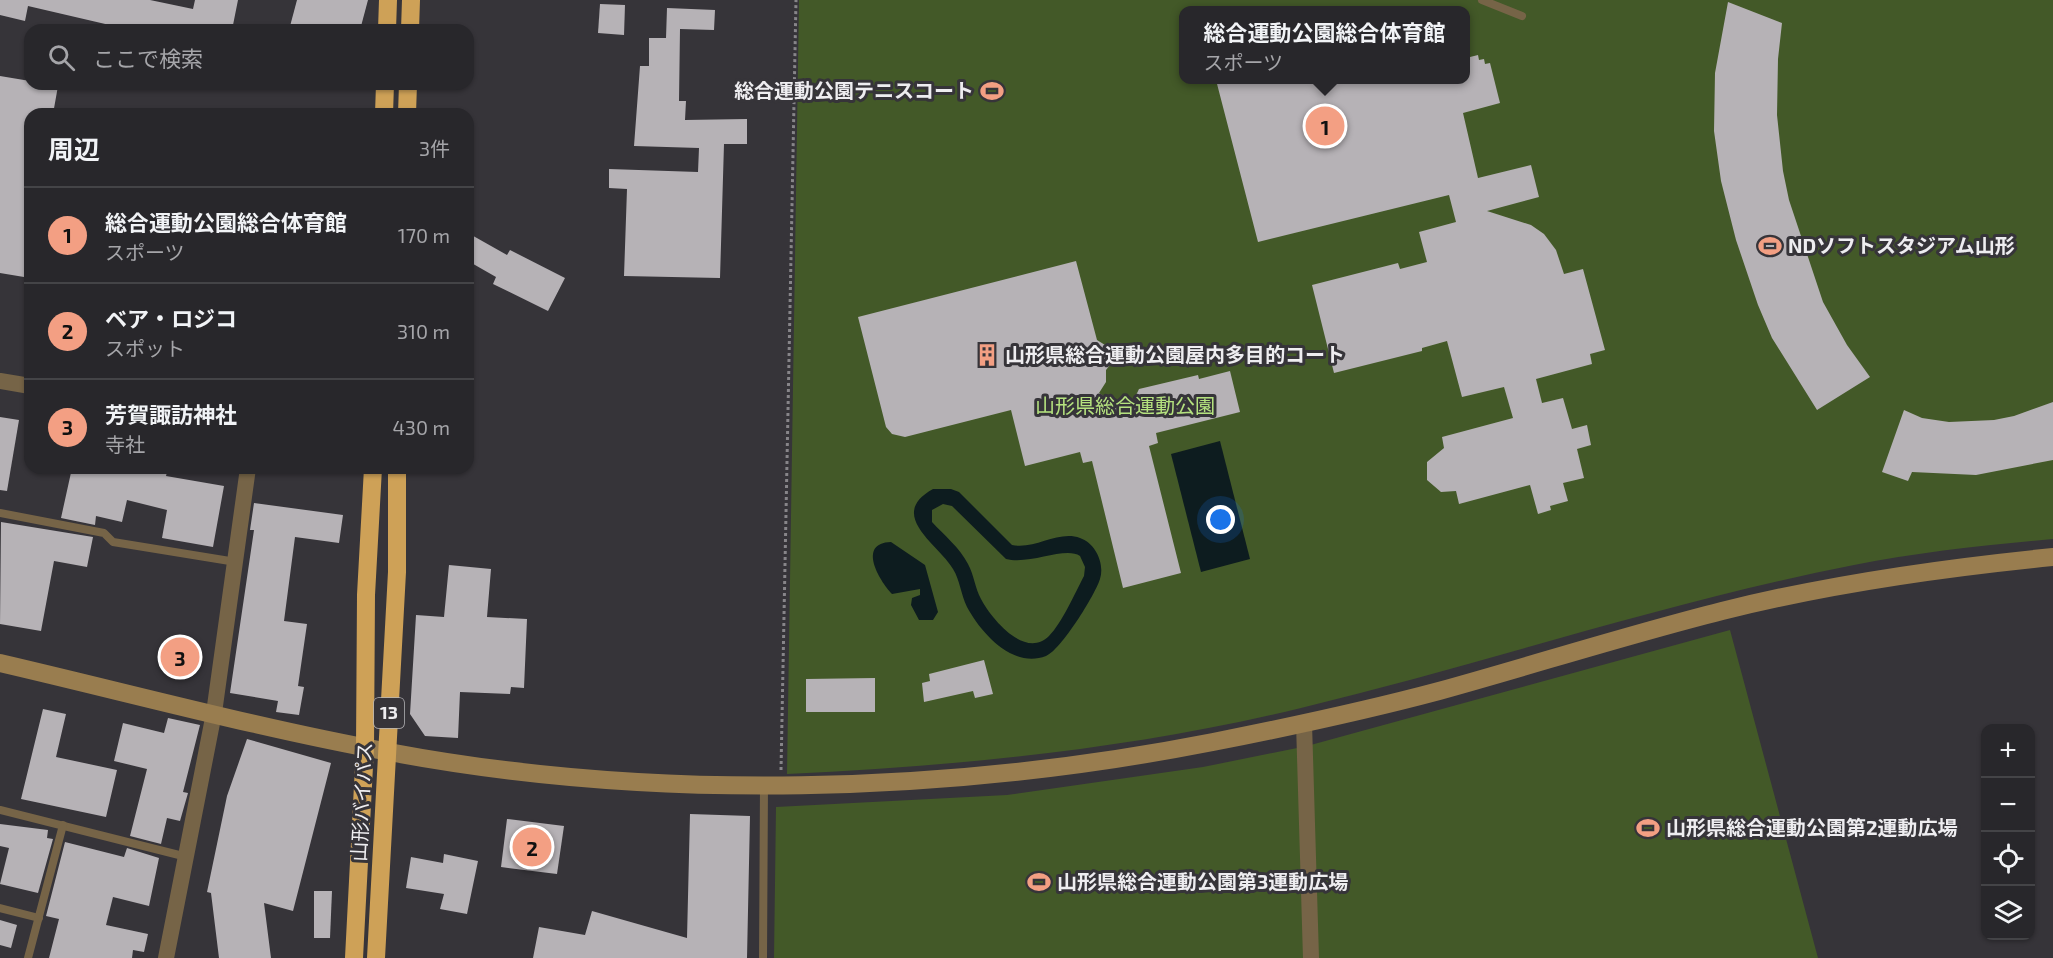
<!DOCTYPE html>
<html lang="ja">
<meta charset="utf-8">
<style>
body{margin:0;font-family:"Exo 2","Noto Sans JP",sans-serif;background:#343337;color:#f1f3f6}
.controls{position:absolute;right:18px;bottom:18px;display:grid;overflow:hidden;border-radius:12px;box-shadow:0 2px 4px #0004}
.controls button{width:54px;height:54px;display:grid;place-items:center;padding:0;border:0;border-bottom:2px solid #444447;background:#28272b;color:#f1f3f6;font:30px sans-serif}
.you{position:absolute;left:1221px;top:520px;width:21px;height:21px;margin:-15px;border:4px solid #fff;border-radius:50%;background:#1a73e8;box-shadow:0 0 0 9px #1a73e833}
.badge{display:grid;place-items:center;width:39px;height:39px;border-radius:50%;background:#f39f83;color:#111;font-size:20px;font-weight:700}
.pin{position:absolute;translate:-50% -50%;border:3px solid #fff;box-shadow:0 2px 6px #0006}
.popup{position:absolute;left:1179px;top:6px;width:291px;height:78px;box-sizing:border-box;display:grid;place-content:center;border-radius:12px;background:#28272b;filter:drop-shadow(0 2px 4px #0005);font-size:20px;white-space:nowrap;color:#a5a5a9}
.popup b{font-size:22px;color:#f1f3f6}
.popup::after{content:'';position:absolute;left:50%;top:100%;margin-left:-12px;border:12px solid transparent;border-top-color:#28272b}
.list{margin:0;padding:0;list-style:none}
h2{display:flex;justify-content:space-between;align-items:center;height:78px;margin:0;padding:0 24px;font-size:26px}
h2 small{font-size:20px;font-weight:400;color:#a5a5a9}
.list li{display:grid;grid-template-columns:39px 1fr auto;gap:18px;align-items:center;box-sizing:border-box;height:96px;padding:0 24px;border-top:2px solid #444447}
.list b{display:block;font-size:22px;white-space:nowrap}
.list p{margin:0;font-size:20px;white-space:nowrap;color:#a5a5a9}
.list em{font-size:20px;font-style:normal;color:#a5a5a9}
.icon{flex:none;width:33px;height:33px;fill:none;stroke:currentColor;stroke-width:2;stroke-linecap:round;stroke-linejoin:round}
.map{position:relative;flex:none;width:2053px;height:958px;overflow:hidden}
.search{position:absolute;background:#28272b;box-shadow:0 2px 4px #0004;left:24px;top:24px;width:450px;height:66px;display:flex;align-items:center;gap:15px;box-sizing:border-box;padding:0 21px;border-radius:18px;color:#a5a5a9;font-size:22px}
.panel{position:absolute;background:#28272b;box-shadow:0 2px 4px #0004;left:24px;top:108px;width:450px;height:366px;border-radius:18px}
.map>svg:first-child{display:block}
.green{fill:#435928;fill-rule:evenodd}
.water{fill:#0d1c1f;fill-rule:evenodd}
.building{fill:#b6b2b6}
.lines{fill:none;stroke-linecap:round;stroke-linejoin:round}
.path{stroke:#878589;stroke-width:3;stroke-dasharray:3 3;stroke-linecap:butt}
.lane{stroke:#766447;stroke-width:8}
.street{stroke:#766447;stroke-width:16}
.secondary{stroke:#997d4f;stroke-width:18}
.highway{stroke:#cea157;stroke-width:18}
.labels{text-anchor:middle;stroke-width:6;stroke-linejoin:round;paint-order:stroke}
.shield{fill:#363439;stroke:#b7b6b9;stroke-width:1.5}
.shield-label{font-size:18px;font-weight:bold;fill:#eeedf0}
.poi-label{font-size:20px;font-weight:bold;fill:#eeedf0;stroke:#363439;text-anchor:start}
.park-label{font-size:20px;fill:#b5e27f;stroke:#363439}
.street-label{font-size:20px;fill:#eeedf0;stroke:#363439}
</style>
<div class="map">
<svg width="2053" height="958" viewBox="0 0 2053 958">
<rect width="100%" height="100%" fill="#363439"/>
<g class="green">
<path d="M799,0H2053V539C1986,545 1919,552 1854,565C1667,602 1486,663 1301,708C1132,749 960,766 787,774ZM1184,10H1466V80H1184Z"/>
<path d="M1730,630L1818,958H774L776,807L1007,795L1203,767L1307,746Z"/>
</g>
<g class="water">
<path d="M1220,441L1250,559L1201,572L1171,454Z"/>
<path d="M933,489H951L959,492L1012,545C1035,550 1058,530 1080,538C1095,543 1105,563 1100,579C1095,595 1061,650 1046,656C1013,669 981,633 967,607C961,595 960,580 953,569C939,545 886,515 933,489ZM943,504L952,506L1006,559C1031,565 1065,546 1080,556L1085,567L1084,576C1075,593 1062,623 1049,636C1025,660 991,618 981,599C975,588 974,575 968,564C960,548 944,535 932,522V510Z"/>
<path d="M891,542L925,565L938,612L933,620H919L911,605L912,598L920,595V589L892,594C879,580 857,543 891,542Z"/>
</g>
<g class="building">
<path d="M0,0H150L193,9L195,0H238L232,30H131L28,6L25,21L0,15Z"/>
<path d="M297,0H368L360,30H289Z"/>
<path d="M1728,2L1782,23L1778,59L1777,115L1783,171L1789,200L1823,302L1847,345L1870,377L1817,410L1772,338L1758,305L1736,240L1721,181L1714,131L1715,73Z"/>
<path d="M600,4L625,5L624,35L598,33Z"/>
<path d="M667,8L715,10L714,30L680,29L679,101H686L685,120L747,119V144H724L720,278L624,276L627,189L609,188V169L698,172L699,148L634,146L640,66H649V38H666Z"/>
<path d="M1478,55L1479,60L1484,59L1485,64L1490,63L1500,103L1463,113L1478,178L1531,165L1539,197L1487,211L1531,225L1544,234L1556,250L1564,274L1583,269L1605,350L1590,354L1592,364L1536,379L1542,403L1563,398L1572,429L1587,425L1591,445L1577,449L1584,478L1563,483L1568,501L1550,506L1551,510L1538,514L1530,485L1459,504L1456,491L1441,492L1427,480V462L1444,448L1442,437L1513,418L1504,387L1462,397L1447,341L1422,348V351L1334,373L1312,285L1398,263L1400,269L1427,262L1419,232L1456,222L1449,195L1258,242L1216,80H1466V58Z"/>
<path d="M0,76L30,81V84L58,86L53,114H30V278L0,273Z"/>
<path d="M468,233L507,255L510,250L565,278L548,311L493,284L496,277L468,261Z"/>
<path d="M1076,261L1097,340L1105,345L1110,365L1106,370V382L1099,393L1128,412L1139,389L1198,375L1199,379L1230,371L1240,412L1156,433L1158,443L1149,446L1181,573L1123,588L1092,461L1083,463L1080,452L1025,466L1011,410L905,437L892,434L886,427L858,317Z"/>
<path d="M2053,402V460L1976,475L1912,472L1908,481L1882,472L1904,410L1922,418L1949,422L1994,420L2014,416Z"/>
<path d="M0,417L19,420L7,491L0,490Z"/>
<path d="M72,468H168L166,476L224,486L213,547L162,538L167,510L127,500L122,522L96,516L95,525L61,518Z"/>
<path d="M254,503L343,515L339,543L295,537L284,621L307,624L298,686L304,687L299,715L276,712L278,701L230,693L254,530H250Z"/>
<path d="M1,522L93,537L87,567L54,561L41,631L0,624Z"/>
<path d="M449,565L491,569L487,617L527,619L524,688L511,687L510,694L460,692L458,738L425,736L410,714L416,615L444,617Z"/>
<path d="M984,660L993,694L975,698L973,691L924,702L922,683L930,681L929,674Z"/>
<path d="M875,678V712H806V679Z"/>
<path d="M43,709L66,714L56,757L117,770L106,817L21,799Z"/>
<path d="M168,718L200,725L183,792L188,793L180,821L167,818L161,844L130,836L147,769L114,761L123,723L164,733Z"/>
<path d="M247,739L331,763L293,911L264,903L271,958H219L211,893L207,892L227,796Z"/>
<path d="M690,814L750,816L747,958H533L539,927L585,935L592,911L687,938Z"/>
<path d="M507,819L564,826L557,874L501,867Z"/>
<path d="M0,824L48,830L47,838L53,839L38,893L0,884L9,848L0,846Z"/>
<path d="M65,842L124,857L127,848L159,858L149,906L113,897L106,925L148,934L144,952L133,950L132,958H49L59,919L46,916Z"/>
<path d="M444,854L478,861L467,914L440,909L444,894L406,888L411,857L443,863Z"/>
<path d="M314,891H332L330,938H314Z"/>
<path d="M0,920L17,925L11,948L0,945Z"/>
</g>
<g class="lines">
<path class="path" d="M781,770L796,0"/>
<g class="lane">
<path d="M1482,0L1522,16"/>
<path d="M0,513L104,533L113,542L236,562"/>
<path d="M0,810L187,857"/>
<path d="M0,908L39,918"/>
<path d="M28,958L63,825"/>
<path d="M763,958L764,784"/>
</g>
<g class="street">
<path d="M0,381L30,386"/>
<path d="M1304,723L1311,958"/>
<path d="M166,958L214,713L248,468"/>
</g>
<path class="secondary" d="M0,663C129,693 258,728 389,752C655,802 948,794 1213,742C1289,727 1364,711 1439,691C1533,665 1627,635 1722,611C1829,584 1942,568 2053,557"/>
<g class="highway">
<path d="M387,30L388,0"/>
<path d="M410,30L411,0"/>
<path d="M384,114L385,84"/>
<path d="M407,114L408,84"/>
<path d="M354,958L365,747L366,595L373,468"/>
<path d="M376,958L397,572V468"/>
</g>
</g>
<defs>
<g id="stadium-bare" transform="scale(1.8)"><path d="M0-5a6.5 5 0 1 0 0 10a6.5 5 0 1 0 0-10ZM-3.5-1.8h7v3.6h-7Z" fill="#f39f83" stroke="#363439" stroke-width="2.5" paint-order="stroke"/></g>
<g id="building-bare" transform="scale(1.8)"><path d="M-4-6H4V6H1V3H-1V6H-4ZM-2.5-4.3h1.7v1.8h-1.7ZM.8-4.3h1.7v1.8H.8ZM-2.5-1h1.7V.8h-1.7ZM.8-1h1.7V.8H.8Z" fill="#f39f83" stroke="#363439" stroke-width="2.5" paint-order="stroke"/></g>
</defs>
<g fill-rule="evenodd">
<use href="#stadium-bare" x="992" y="91"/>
<use href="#stadium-bare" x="1770" y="246"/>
<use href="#building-bare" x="987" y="355"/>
<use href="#stadium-bare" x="1648" y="828"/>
<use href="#stadium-bare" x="1039" y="882"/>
</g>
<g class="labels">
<rect class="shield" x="374" y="698" width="30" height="30" rx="4.5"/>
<g class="shield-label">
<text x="389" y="719">13</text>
</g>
<g class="poi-label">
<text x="974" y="98" text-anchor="end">総合運動公園テニスコート</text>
<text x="1788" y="253">NDソフトスタジアム山形</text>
<text x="1005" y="362">山形県総合運動公園屋内多目的コート</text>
<text x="1666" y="835">山形県総合運動公園第2運動広場</text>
<text x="1057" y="889">山形県総合運動公園第3運動広場</text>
</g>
<g class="park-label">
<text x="1125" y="413">山形県総合運動公園</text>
</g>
<g class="street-label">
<text transform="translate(362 802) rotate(-87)" y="7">山形バイパス</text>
</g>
</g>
</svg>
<div class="controls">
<button>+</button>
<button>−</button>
<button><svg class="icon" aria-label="locate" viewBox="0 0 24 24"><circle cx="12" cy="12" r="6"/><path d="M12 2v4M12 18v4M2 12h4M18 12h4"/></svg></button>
<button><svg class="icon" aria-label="layers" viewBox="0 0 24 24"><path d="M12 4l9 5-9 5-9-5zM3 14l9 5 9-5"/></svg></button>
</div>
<div class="you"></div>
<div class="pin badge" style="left:1325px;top:126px">1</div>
<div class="popup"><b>総合運動公園総合体育館</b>スポーツ</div>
<div class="pin badge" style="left:532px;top:847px">2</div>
<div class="pin badge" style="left:180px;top:657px">3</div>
<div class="search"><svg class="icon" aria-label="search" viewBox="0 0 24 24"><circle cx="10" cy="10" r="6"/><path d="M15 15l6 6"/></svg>ここで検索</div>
<section class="panel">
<h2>周辺<small>3件</small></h2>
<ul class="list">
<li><span class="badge">1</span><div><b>総合運動公園総合体育館</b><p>スポーツ</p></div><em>170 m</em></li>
<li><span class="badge">2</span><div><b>ベア・ロジコ</b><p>スポット</p></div><em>310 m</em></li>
<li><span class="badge">3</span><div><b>芳賀諏訪神社</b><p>寺社</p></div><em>430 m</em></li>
</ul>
</section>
</div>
